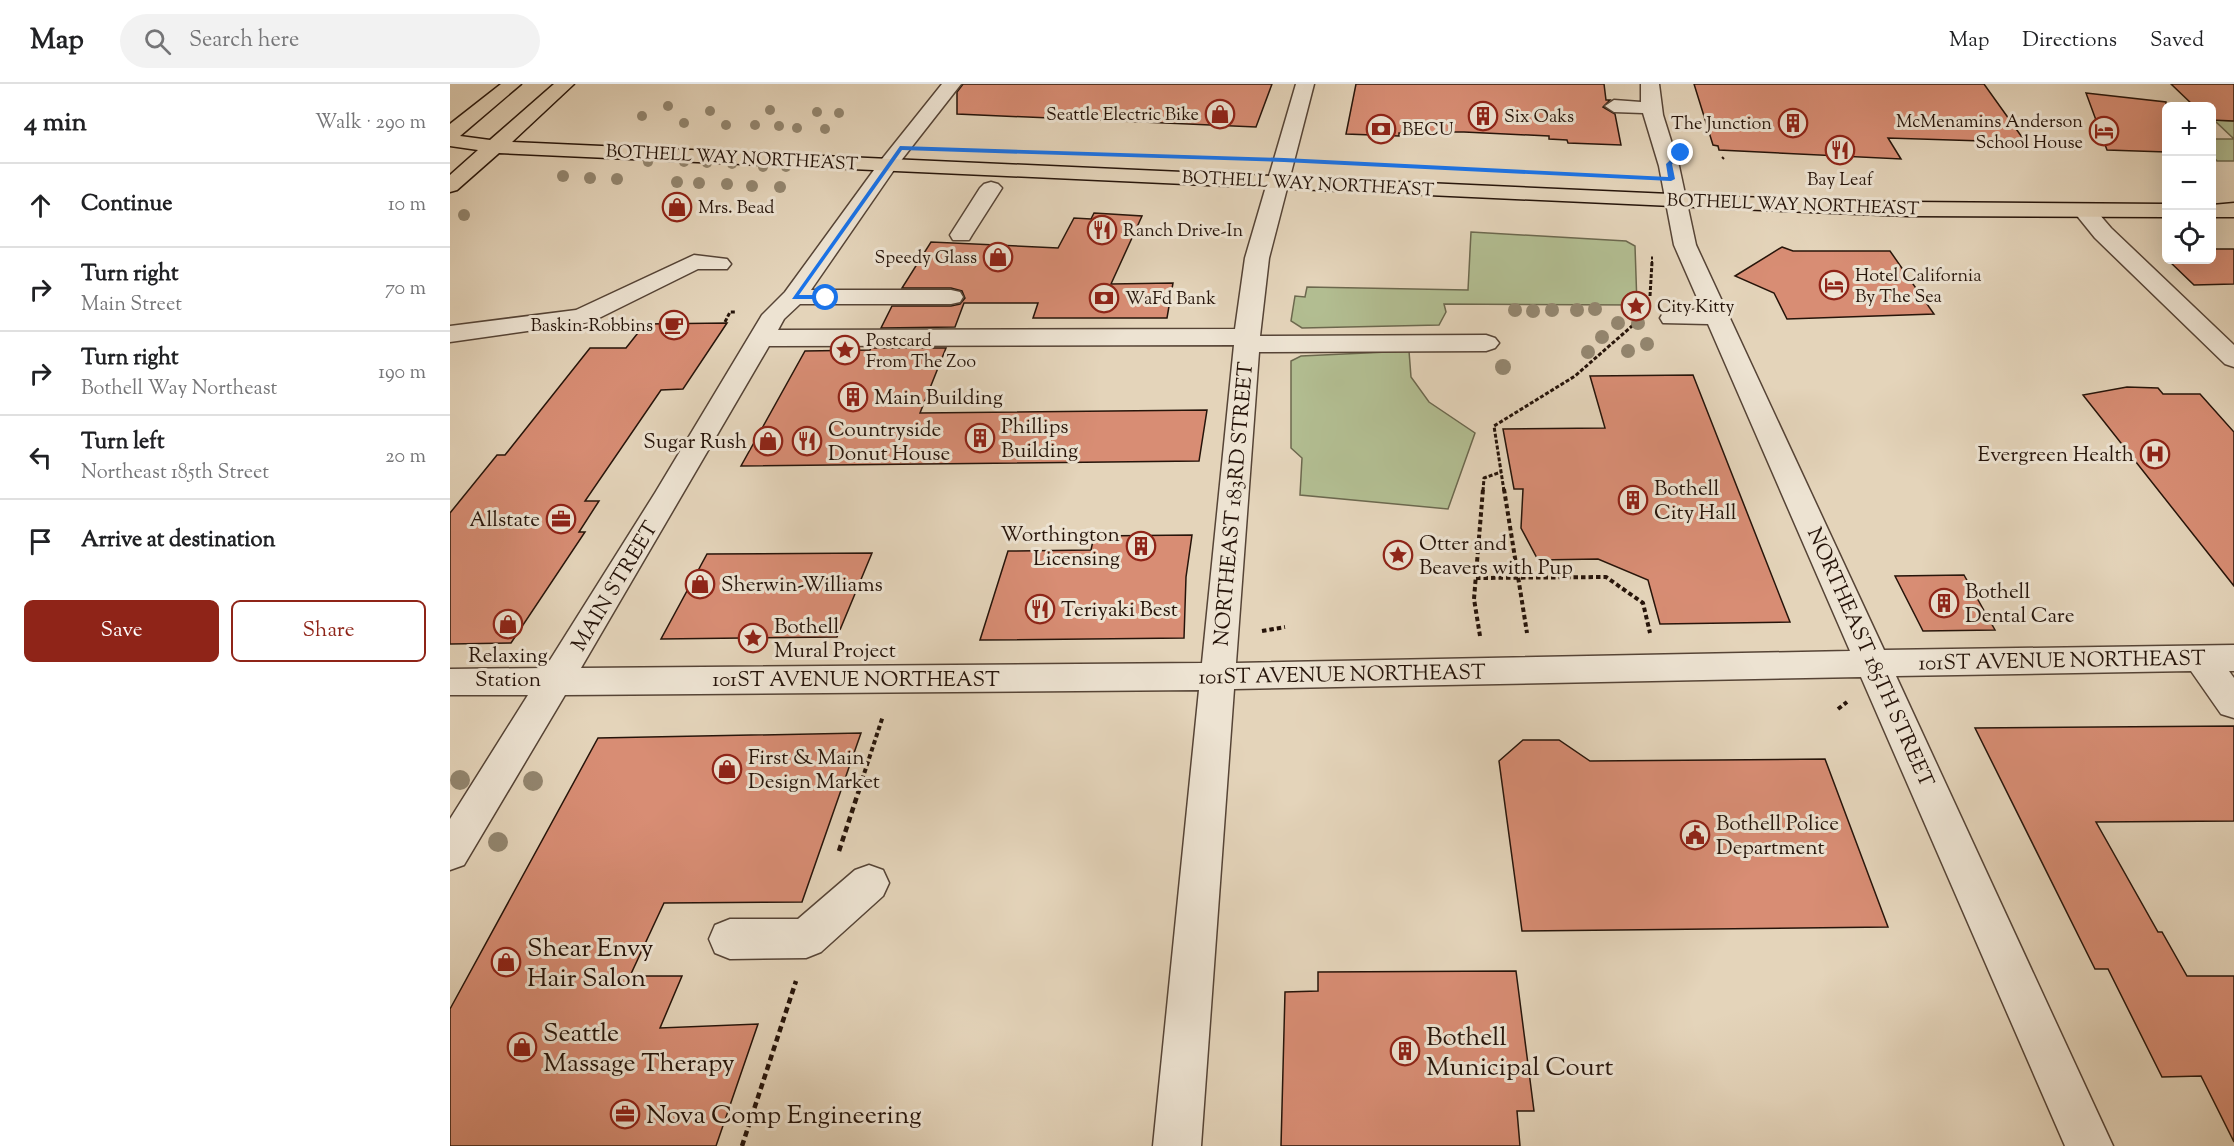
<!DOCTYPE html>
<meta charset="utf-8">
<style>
body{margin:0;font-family:"Sorts Mill Goudy",serif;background:#f2f2f2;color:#202124}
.controls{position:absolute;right:18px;top:18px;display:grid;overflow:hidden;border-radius:9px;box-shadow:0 6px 24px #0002}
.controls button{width:54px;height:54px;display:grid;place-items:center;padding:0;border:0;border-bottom:2px solid #e0e0e0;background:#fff;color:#202124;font:30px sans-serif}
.stop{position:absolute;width:18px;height:18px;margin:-14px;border:4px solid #1a73e8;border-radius:50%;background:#fff}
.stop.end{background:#1a73e8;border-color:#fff;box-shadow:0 2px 6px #0008}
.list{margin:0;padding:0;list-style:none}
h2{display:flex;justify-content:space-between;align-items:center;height:78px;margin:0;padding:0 24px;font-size:26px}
h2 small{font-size:20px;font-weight:400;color:#757577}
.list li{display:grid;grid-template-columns:39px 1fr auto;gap:18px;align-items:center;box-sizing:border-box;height:84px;padding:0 24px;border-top:2px solid #e0e0e0}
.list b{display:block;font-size:22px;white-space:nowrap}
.list p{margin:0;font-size:20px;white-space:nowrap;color:#757577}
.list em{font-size:20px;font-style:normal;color:#757577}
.actions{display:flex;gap:12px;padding:18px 24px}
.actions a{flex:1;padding:14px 0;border:2px solid #8f2418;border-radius:9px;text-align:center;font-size:21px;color:#8f2418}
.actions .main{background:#8f2418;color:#fff}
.icon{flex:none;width:33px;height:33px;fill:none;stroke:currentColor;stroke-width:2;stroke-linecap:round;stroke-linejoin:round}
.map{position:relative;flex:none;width:1784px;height:1062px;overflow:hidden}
header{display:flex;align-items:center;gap:36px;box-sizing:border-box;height:84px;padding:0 30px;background:#fff;border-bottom:2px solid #e0e0e0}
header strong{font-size:28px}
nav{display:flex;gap:33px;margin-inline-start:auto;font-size:21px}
.search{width:420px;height:54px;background:#f2f2f2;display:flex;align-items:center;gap:15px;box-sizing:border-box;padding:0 21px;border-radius:33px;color:#757577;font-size:22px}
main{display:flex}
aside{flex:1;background:#fff}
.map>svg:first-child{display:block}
.green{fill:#b2bd91;stroke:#6c684e;stroke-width:1.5}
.building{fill:#d88d74;stroke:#26140a;stroke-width:1.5}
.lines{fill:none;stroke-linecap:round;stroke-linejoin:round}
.minor-casing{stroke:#564436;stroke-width:3}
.major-casing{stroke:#26140a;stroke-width:3}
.path-far3{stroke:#26140a;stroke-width:2;stroke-dasharray:3 1.5;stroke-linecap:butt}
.path-far2{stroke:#26140a;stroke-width:3;stroke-dasharray:4 2;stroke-linecap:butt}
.path-far1{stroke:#26140a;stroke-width:4;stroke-dasharray:4.5 3;stroke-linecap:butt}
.path{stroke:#26140a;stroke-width:4.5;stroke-dasharray:6 4;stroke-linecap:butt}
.minor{fill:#ede3d2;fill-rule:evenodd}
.major{fill:#e4d4ba;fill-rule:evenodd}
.tree{fill:#93866f}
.route{fill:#1a73e8}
.labels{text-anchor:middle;stroke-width:6;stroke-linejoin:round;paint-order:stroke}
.far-poi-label{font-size:18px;fill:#26140a;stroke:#ede3d2;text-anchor:start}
.far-street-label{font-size:18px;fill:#26140a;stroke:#ede3d2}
.poi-label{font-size:21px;fill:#26140a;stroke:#ede3d2;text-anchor:start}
.street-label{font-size:21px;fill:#26140a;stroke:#ede3d2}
.near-poi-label{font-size:26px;fill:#26140a;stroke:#ede3d2;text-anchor:start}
</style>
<header>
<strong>Map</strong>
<div class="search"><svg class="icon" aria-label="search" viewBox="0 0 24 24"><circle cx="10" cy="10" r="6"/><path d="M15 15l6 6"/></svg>Search here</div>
<nav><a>Map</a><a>Directions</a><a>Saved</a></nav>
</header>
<main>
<aside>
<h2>4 min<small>Walk · 290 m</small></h2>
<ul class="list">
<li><svg class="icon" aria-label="ahead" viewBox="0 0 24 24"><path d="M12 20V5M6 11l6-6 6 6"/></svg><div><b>Continue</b></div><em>10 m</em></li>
<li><svg class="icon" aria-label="right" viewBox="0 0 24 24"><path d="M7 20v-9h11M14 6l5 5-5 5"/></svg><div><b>Turn right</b><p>Main Street</p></div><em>70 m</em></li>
<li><svg class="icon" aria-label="right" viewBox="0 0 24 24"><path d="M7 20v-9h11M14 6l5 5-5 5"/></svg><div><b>Turn right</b><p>Bothell Way Northeast</p></div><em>190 m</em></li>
<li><svg class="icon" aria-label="left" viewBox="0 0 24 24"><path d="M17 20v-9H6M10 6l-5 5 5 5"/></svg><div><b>Turn left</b><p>Northeast 185th Street</p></div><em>20 m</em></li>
<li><svg class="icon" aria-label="arrive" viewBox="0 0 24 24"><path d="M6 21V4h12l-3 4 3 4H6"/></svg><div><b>Arrive at destination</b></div></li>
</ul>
<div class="actions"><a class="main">Save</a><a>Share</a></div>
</aside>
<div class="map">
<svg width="1784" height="1062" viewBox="0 0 1784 1062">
<rect width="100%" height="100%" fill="#e4d4ba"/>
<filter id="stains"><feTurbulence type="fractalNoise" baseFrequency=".00333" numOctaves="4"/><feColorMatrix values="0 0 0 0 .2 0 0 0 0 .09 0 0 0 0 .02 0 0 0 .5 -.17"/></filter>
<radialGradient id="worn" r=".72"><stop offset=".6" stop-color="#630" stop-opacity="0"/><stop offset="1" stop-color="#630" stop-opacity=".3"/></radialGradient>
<g class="green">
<path d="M1764,36L1784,37V77H1767L1762,71V55H1784Z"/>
<path d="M1021,148L1176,157L1185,162L1187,221L994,220L996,228L989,241L852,244L841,237L845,212L855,213L857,203L1018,206Z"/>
<path d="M959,267L961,293L979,318L1025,349L998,425L850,411L852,374L841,364V277L851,272Z"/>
</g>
<g class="building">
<path d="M513,0H822L806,43L507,30V8Z"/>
<path d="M906,0H1154L1156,16H1160L1153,23L1165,30L1171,61L1118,59L1117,56L1099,55V52L1014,48H968L967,50L949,49V52L896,50Z"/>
<path d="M1244,0H1534L1579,63L1535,61L1533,57L1438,54L1451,75L1269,66L1268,62L1263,61Z"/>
<path d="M1721,0H1784V37L1761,36V22H1744Z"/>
<path d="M1636,9L1716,18V68L1657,66Z"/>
<path d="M644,129L692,132L661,200L723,199L717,234H583L588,219H514L505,243L431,244L442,222H501L510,220L515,214L512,207L501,204H452L481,158L608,164L624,134L641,135Z"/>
<path d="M1332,163L1343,167H1440L1484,230L1337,235L1324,209L1285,192Z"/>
<path d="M1761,165H1784V200L1744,201L1718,176H1761Z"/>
<path d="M277,239L233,305L211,306L135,417H149L129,448H135L61,559L0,560V429L47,371H55L140,264H176L195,240Z"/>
<path d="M421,264H496L470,329L757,326L749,377L291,382L355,267L420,266Z"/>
<path d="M1243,291L1340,538L1210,540L1198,496L1148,475L1088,476L1071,444L1073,405H1064L1053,345L1155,344L1140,292Z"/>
<path d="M1677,303L1708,304L1713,310H1750L1784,348V502L1633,311Z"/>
<path d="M742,451L736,493L734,554L530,556L558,467L641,466L644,452Z"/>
<path d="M422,469L387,553L211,555L257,470Z"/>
<path d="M1514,491L1545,546L1473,547L1445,492Z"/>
<path d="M1784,642V737L1646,738L1708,848H1712L1737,892H1784V1058L1751,992L1712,993L1658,885H1645L1525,644Z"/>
<path d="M411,649L352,818L214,819L180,892H232L210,944L308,940L266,1062H0V925L148,654Z"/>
<path d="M1073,656H1109L1140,677L1375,675L1438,843L1072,847L1049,677Z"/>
<path d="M1066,887L1084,1027H1067L1070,1062H831L835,908L868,907V888Z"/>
</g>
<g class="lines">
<g class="minor-casing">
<g id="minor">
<path d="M492,0H511L446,83L361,206H501L510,208L513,213L510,218L501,220H350L334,235L328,246L785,245L795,174L846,0H864L819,174L810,252L1036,251L1045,254L1049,259L1045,264L1036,267L809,268L786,579L1400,567L1258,240L1213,239L1210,234L1213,229L1252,225L1224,161L1209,82L1193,29L1164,28L1155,22L1164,16L1191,18V0H1209L1213,31L1229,82L1246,161L1434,566L1784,561V587H1779L1784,594V634L1771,630L1741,587L1446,592L1663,1062H1615L1411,593L784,605L751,1062H703L749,606L115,611L14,781L0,786V735L78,611H0V585L95,584L205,409L312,231L335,208L432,75ZM784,261L752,579L131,584L319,262Z"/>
<path d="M541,98L548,100L552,104L522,151L519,156H503L500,151L530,104L534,100Z"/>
<path d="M1635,121L1643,123L1661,144L1784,261V283L1775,280L1645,154L1624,128L1627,123Z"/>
<path d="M244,171L277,175L281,180L277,185H248L141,238L0,258V242L126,226Z"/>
<path d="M419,781L433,786L439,799L433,812L371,868L356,874L280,875L265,869L259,855L265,841L280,835H348L405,786Z"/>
</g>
</g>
<g class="major-casing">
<g id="major">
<path d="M51,0H71L10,52L40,56L104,0H124L62,58L1288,113L1458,118L1716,120V133L1458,132L1288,125L49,69L7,106L0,108V91L28,66L0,62V40Z"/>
<path d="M1784,119V133H1762V121Z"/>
</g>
</g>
<g class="path-far3">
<path d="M1272,73L1274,75"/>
<path d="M1202,180V172"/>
</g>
<g class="path-far2">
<path d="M1200,212L1202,178"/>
<path d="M275,238L280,228H286"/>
<path d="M1033,407L1034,394L1051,388"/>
<path d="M1054,407L1044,342L1125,292L1190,235"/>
</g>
<g class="path-far1">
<path d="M1054,405L1077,549"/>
<path d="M1026,494L1156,493L1193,519L1200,549"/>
<path d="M812,547L835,543"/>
<path d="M1030,552L1024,515L1033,405"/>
<path d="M1388,625L1397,618"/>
<path d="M412,696L433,632"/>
</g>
<g class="path">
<path d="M389,767L413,694"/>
<path d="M292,1062L346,897"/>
</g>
<use href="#minor" class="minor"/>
<use href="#major" class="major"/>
</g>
<g class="tree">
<circle cx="218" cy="22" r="5"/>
<circle cx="320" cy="26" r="5"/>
<circle cx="260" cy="27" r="5"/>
<circle cx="367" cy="28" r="5"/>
<circle cx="389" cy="29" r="5"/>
<circle cx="192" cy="32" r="5"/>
<circle cx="234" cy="39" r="5"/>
<circle cx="276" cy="41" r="5"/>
<circle cx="305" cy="41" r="5"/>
<circle cx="329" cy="42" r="5"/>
<circle cx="347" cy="44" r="5"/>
<circle cx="375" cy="45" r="5"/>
<circle cx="198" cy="78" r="5"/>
<circle cx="234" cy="78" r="5"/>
<circle cx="257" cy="79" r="5"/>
<circle cx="282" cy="80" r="5"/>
<circle cx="313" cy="83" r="5"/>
<circle cx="336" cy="83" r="5"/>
<circle cx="113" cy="92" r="6"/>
<circle cx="140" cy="94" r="6"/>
<circle cx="167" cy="95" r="6"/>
<circle cx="227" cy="98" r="6"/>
<circle cx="249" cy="99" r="6"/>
<circle cx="277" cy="100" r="6"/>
<circle cx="302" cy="102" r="6"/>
<circle cx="330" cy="103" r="6"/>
<circle cx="14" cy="131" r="6"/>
<circle cx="1145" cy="225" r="7"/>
<circle cx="1065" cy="226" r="7"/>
<circle cx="1102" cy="226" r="7"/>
<circle cx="1127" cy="226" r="7"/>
<circle cx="1083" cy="227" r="7"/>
<circle cx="1168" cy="239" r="7"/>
<circle cx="1188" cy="239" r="7"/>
<circle cx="1152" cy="253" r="7"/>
<circle cx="1197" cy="260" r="7"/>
<circle cx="1178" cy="267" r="7"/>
<circle cx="1138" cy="268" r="7"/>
<circle cx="1053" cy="283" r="8"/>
<circle cx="10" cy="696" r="10"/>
<circle cx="83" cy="697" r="10"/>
<circle cx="48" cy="758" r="10"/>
</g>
<path class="route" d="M450,62L834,74L1218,93L1216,80L1229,68L1234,69L1222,80L1225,95L1221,97L834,78L452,66L349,211H376L378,215H342Z"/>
<defs>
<g id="shop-ring" transform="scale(1.5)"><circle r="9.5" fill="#ede3d2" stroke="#8f2418" stroke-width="1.5"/><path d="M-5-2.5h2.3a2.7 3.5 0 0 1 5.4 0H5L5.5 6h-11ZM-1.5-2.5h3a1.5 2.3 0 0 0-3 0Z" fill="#8f2418"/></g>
<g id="building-ring" transform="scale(1.5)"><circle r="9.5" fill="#ede3d2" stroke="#8f2418" stroke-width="1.5"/><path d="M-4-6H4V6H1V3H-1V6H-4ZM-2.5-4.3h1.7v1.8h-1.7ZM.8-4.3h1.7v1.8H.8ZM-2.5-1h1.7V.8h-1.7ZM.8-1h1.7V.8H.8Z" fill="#8f2418"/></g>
<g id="bank-ring" transform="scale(1.5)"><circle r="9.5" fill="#ede3d2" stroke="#8f2418" stroke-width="1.5"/><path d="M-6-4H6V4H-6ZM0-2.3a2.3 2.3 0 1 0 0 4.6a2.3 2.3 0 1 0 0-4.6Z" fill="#8f2418"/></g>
<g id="hotel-ring" transform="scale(1.5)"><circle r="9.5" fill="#ede3d2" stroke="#8f2418" stroke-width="1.5"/><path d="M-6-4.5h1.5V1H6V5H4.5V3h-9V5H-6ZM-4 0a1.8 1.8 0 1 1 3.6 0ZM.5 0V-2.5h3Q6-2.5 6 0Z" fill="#8f2418"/></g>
<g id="restaurant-ring" transform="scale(1.5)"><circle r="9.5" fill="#ede3d2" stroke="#8f2418" stroke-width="1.5"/><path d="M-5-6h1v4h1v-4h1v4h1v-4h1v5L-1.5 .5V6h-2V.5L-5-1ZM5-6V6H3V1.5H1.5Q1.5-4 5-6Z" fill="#8f2418"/></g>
<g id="sight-ring" transform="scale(1.5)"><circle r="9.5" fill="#ede3d2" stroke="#8f2418" stroke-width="1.5"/><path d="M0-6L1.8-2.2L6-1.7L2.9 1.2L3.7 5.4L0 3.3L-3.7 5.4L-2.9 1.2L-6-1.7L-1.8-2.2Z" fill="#8f2418"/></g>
<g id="cafe-ring" transform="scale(1.5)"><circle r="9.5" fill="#ede3d2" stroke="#8f2418" stroke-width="1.5"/><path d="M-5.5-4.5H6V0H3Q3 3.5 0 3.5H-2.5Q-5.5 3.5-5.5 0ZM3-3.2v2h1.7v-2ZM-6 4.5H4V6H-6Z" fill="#8f2418"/></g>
<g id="hospital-ring" transform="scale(1.5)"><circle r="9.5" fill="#ede3d2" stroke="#8f2418" stroke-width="1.5"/><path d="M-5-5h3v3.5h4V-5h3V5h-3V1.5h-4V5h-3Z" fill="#8f2418"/></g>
<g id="office-ring" transform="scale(1.5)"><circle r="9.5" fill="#ede3d2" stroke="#8f2418" stroke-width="1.5"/><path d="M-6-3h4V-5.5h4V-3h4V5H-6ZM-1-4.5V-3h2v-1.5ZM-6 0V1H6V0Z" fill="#8f2418"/></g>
<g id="civic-ring" transform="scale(1.5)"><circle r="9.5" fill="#ede3d2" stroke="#8f2418" stroke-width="1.5"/><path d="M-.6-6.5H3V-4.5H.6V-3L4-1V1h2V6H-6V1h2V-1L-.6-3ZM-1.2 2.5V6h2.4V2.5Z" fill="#8f2418"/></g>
</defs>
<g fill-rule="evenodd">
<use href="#shop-ring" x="770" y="30"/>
<use href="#building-ring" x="1033" y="32"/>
<use href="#building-ring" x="1343" y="39"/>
<use href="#bank-ring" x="931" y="45"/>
<use href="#hotel-ring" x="1654" y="47"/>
<use href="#restaurant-ring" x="1390" y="66"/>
<use href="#shop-ring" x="227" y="123"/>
<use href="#restaurant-ring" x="652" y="146"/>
<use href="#shop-ring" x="548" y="173"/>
<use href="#hotel-ring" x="1384" y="201"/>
<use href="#bank-ring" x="654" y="214"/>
<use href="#sight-ring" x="1186" y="222"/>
<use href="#cafe-ring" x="224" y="241"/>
<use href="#sight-ring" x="395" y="266"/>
<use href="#building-ring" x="403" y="313"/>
<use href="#building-ring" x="530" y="354"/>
<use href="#shop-ring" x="318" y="357"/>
<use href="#restaurant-ring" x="357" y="357"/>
<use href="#hospital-ring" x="1705" y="370"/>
<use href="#building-ring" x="1183" y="416"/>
<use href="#office-ring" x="111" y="435"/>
<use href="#building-ring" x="691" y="462"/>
<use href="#sight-ring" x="948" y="471"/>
<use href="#shop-ring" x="250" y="500"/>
<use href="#building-ring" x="1494" y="519"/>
<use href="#restaurant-ring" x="590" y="525"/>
<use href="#shop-ring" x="58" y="540"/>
<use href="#sight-ring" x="303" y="554"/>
<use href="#shop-ring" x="277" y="685"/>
<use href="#civic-ring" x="1245" y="751"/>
<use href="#shop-ring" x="56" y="878"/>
<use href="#shop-ring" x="72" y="963"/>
<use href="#building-ring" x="955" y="967"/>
<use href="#office-ring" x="175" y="1030"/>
</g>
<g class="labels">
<g class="far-poi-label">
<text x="749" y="36" text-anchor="end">Seattle Electric Bike</text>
<text x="1054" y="38">Six Oaks</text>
<text x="1633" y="43" text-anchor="end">McMenamins Anderson<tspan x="1633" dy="21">School House</tspan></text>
<text x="1322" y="45" text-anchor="end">The Junction</text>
<text x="952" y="51">BECU</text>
<text x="1390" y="101" text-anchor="middle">Bay Leaf</text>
<text x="248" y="129">Mrs. Bead</text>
<text x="673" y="152">Ranch Drive-In</text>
<text x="527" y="179" text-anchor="end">Speedy Glass</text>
<text x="1405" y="197">Hotel California<tspan x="1405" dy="21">By The Sea</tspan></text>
<text x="675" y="220">WaFd Bank</text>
<text x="1207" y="228">City Kitty</text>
<text x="203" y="247" text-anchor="end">Baskin-Robbins</text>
<text x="416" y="262">Postcard<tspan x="416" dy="21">From The Zoo</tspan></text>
</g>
<g class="far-street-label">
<text transform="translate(282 73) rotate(3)" y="6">BOTHELL WAY NORTHEAST</text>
<text transform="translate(858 99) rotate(3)" y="6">BOTHELL WAY NORTHEAST</text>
<text transform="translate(1343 120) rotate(2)" y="6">BOTHELL WAY NORTHEAST</text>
</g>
<g class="poi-label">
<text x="424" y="320">Main Building</text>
<text x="551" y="349">Phillips<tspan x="551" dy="24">Building</tspan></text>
<text x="378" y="352">Countryside<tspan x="378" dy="24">Donut House</tspan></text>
<text x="297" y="364" text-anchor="end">Sugar Rush</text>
<text x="1684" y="377" text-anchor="end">Evergreen Health</text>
<text x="1204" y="411">Bothell<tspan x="1204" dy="24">City Hall</tspan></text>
<text x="90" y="442" text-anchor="end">Allstate</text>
<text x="670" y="457" text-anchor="end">Worthington<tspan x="670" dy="24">Licensing</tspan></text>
<text x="969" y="466">Otter and<tspan x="969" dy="24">Beavers with Pup</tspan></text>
<text x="271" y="507">Sherwin-Williams</text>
<text x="1515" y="514">Bothell<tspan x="1515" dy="24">Dental Care</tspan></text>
<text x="611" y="532">Teriyaki Best</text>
<text x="324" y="549">Bothell<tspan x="324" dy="24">Mural Project</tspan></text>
<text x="58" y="578" text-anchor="middle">Relaxing<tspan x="58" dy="24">Station</tspan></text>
<text x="298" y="680">First &amp; Main<tspan x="298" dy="24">Design Market</tspan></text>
<text x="1266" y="746">Bothell Police<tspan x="1266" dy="24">Department</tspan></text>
</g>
<g class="street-label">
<text transform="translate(783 420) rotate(-85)" y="7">NORTHEAST 183RD STREET</text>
<text transform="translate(164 502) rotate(-59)" y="7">MAIN STREET</text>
<text transform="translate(1421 573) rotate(66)" y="7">NORTHEAST 185TH STREET</text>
<text transform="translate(1612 576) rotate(-1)" y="7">101ST AVENUE NORTHEAST</text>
<text transform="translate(892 590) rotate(-1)" y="7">101ST AVENUE NORTHEAST</text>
<text x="406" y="602">101ST AVENUE NORTHEAST</text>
</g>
<g class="near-poi-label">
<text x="77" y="872">Shear Envy<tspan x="77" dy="30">Hair Salon</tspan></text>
<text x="93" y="957">Seattle<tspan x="93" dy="30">Massage Therapy</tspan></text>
<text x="976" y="961">Bothell<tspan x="976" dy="30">Municipal Court</tspan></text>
<text x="196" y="1039">Nova Comp Engineering</text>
</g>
</g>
<rect width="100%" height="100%" filter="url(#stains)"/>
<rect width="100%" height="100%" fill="url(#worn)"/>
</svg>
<div class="controls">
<button>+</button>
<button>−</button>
<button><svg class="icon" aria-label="locate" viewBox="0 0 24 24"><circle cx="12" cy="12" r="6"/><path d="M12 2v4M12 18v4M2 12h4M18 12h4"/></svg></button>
</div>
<div class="stop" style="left:376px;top:214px"></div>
<div class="stop end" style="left:1231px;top:69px"></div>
</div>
</main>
